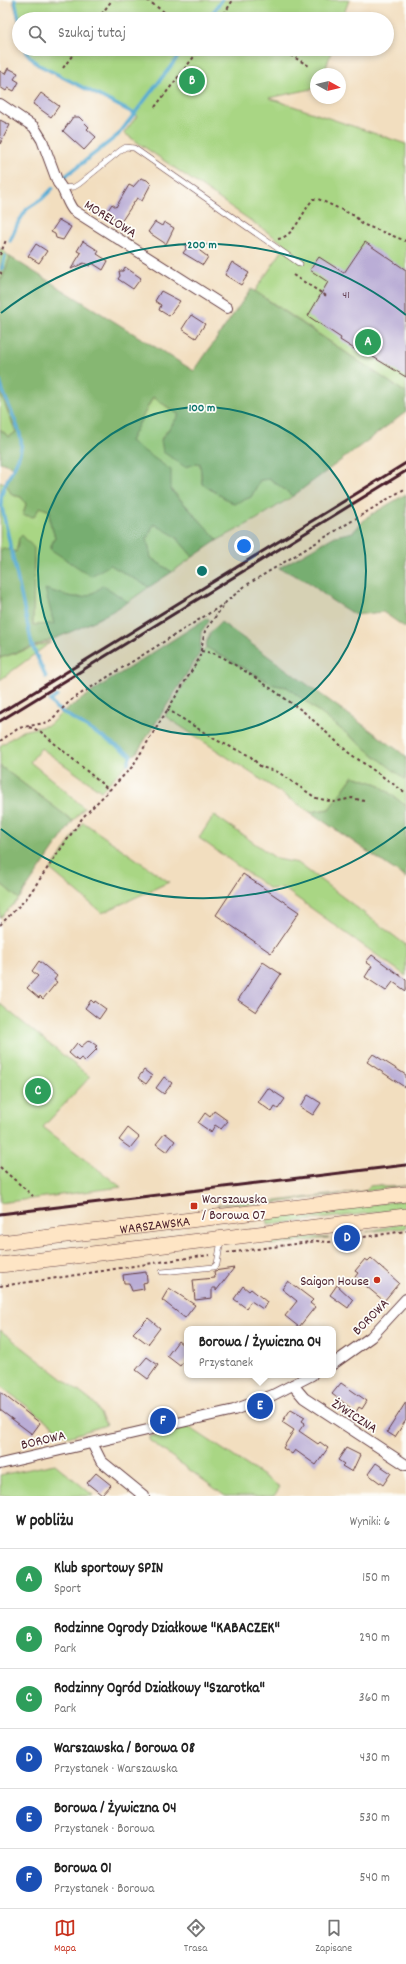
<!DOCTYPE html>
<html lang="pl">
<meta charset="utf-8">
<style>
body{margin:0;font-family:Dekko,sans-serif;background:#f6f6f6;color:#222}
.compass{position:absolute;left:310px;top:68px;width:36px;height:36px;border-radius:50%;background:#fff;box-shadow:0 2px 6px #0003;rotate:98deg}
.you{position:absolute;left:244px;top:546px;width:14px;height:14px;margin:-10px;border:3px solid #fff;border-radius:50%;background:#1a73e8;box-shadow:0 0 0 6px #1a73e833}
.badge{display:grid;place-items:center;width:26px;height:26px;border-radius:50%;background:#c8321e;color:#fff;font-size:13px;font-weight:700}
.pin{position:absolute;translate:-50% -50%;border:2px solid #fff;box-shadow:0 1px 4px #0006}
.popup{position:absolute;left:184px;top:1326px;width:152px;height:52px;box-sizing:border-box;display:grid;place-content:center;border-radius:8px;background:#fff;filter:drop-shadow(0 1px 3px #0005);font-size:13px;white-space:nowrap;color:#767676}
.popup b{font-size:15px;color:#222}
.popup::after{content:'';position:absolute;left:50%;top:100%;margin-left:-8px;border:8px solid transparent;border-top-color:#fff}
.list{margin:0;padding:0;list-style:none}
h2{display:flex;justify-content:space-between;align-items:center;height:52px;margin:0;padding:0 16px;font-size:17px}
h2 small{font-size:13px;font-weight:400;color:#767676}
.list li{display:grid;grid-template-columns:26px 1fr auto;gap:12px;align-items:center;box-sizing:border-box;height:60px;padding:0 16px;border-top:1px solid #e0e0e0}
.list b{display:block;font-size:15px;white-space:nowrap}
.list p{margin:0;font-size:13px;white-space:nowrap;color:#767676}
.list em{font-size:13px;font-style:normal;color:#767676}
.icon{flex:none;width:22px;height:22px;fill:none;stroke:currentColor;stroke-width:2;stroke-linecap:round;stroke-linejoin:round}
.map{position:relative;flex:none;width:406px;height:1496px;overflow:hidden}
.search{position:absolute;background:#fff;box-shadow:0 2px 6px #0003;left:12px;right:12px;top:12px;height:44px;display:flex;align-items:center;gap:10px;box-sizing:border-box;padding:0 14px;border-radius:22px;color:#767676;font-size:15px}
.sheet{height:412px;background:#fff}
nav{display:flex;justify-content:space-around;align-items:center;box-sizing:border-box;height:56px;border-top:1px solid #e0e0e0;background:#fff;font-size:11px;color:#767676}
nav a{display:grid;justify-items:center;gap:2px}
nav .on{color:#c8321e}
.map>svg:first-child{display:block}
.green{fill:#a9d684;stroke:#7a7a58}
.forest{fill:#86b772;stroke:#686b4e}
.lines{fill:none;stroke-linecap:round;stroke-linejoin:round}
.stream{stroke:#57abd3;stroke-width:3.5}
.building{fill:#baadd6}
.service-casing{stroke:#633c41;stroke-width:6}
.minor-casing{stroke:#633c41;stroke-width:12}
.secondary-casing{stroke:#633c41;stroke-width:16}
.path{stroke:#633c41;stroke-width:2;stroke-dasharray:3 3;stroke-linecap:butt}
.service{stroke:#fff;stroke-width:5}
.minor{stroke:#fff;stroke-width:10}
.secondary{stroke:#fee5c5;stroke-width:15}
.rail{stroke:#4a1f2b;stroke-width:3}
.ring{fill:none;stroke:#0f766e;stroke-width:2}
.poi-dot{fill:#c8321e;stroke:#fdfcf7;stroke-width:1.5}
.labels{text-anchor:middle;stroke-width:3.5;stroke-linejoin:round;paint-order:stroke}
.number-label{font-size:12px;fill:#664256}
.street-label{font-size:14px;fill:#4a1f2b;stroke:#fdfcf7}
.poi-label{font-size:14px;fill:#4a1f2b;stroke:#fdfcf7;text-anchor:start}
.centre{fill:#0f766e;stroke:#fdfcf7;stroke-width:2}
.ring-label{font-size:12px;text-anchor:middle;font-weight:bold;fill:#0f766e;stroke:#fdfcf7;stroke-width:3.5;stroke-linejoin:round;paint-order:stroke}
</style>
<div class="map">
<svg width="406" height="1496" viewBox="0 0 406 1496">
<rect width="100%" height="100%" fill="#fdfcf7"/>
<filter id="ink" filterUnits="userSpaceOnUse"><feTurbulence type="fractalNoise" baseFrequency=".025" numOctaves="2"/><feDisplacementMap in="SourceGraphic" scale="8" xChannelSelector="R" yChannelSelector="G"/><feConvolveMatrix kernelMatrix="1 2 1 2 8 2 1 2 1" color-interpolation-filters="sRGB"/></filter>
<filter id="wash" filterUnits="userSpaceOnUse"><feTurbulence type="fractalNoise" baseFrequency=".012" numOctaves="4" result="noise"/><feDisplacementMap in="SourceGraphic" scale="16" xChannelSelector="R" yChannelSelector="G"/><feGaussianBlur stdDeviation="0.9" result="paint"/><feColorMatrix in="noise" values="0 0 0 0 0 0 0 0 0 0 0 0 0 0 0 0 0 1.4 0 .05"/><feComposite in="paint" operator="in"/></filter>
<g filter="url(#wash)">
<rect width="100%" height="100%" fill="#f2debf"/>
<g class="green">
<path d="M13,0H349L342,19H19V24Z"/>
<path d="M25,49H332L324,74H316V88L269,98L406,144V393L255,291L286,245L124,133L137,116L36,65L26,53Z"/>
<path d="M0,248L10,257L2,279L0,278Z"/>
<path d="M0,392L16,432L9,437L0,429Z"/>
<path d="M153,397L179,415L161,439L200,463L202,484L234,504L251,497L260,480L270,479L293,496L257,519L218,540L171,489L130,441Z"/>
<path d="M0,481L6,484L12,495L21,497L26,504L23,515L40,507L50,511V522L55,537L50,548L110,565L149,587L128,602L103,585C83,605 69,596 46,590L54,624L33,625L34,558L19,538L16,552L4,548L0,551Z"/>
<path d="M154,523L175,536L193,557L172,572L151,558L147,539Z"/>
<path d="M51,642L0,680V658Z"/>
<path d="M206,647L274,685L287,687L389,766L406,780V806L378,784L353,776L329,809L310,812L165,716Z"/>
<path d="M63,712L131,755L128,763L101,791L41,748L30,762L61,787L84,808L73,821L0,766V746L22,731L49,725Z"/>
<path d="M214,815L277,859L298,863L406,945V976L283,888L270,889L199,838Z"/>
<path d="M83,822L169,882L102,913L51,870Z"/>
<path d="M0,883L19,899L0,918Z"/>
<path d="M0,1004L90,1077L43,1127L121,1187L0,1203Z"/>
<path d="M379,1185L386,1187L406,1186L266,1204V1202L364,1191L370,1186Z"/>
<path d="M259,1199V1204L217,1205Z"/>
<path d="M406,1200V1209L268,1225L267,1217Z"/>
<path d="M406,1222V1228L366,1232Z"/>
<path d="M301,1236L329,1238L271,1245L270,1239Z"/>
<path d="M0,1330L95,1404L106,1425L68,1437L0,1386Z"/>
<path d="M189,1427L280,1487L274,1496H225L149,1440V1437Z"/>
<path d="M55,1464L94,1496H0V1475Z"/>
</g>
<g class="forest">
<path d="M10,257L194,371L251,289L406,393V412L293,496L270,479L260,480L251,497L234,504L202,484L200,463L185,467L163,452L161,440L179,415L153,397L130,441L171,470V490L218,540L193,557L175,536L154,524L147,539L151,558L172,572L149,587L110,565L91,576L50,549L55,537L50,522V511L40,507L34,517L23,515L26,504L21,497L12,495L6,484L14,467L0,462V429L9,437L16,432L0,392V278L2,279Z"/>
<path d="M406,494V628L383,612L355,615L331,600L307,581L279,568L335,536L353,532L367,517Z"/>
<path d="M22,535L34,548L33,625L54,624L45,589C70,596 82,605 103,585L128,602C86,628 46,643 0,658V551L3,548L16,552L19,538Z"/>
<path d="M207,618L210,620L201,632L200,653L136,754L131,755L63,712L107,682Z"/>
<path d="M221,622L399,751L406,757V780L287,687L274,685L206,647C207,635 212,630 221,622Z"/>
<path d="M0,766L73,821L19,899L0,883Z"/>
<path d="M353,776L378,784L406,806V878L310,812L329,809Z"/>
</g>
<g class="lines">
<g class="stream">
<path d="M15,0L19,19"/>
<path d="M208,19L222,0"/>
<path d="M26,49L27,53L37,64L135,114"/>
<path d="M62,179L118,135L184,49"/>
<path d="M10,241L18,223L27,209L42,199L53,188"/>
<path d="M2,269L5,256"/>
<path d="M0,381C4,401 24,431 21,448C19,467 0,483 1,503L32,645L46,677"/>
<path d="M57,696L50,701L56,708L131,755L128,763"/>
</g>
</g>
<g id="blocks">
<g class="building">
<path d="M8,68L18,73L14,79L19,82L14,91L8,88L6,91L0,87V71L5,74Z"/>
<path d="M41,93L59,106L51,117L33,104Z"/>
<path d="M73,117H79L89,127L87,129L96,137L84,150L63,131Z"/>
<path d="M0,120L10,125L0,144Z"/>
<path d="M141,178L147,180L151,184L142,201L137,198L121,222L106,213L112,204L116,207L129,185L133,187Z"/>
<path d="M59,220L71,227L63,240L56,238L55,234L51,232Z"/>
<path d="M155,222L162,226L164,222L174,228L166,244L148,232Z"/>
<path d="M83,241L99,251L97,254L108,261L103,270L92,263L90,266L84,263L71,269L81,253L77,251Z"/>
<path d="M195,242L202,247L200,251L208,257L203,265L183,253L186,249L185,244Z"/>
<path d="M365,242L406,270V377L365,352L364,355L340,340L341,338L308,316L328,282L310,270L319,257L344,273Z"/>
<path d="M36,244L47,251L39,263L28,256Z"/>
<path d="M232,262L249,273L241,285L225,275Z"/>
<path d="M125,267L141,278L133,289L118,279L120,276L119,271H123Z"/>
<path d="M161,291L180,301L169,316L159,310L161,305L155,301Z"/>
<path d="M191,315L205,324L196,338L182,329Z"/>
<path d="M243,874L299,912L271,953L216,915Z"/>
<path d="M372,955L406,980V991L393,982L386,991L365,977L372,966L366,962Z"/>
<path d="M39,961L57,976L54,980L57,982L43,999L40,996L39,998L27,988L38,976L32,971Z"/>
<path d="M263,962L281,974L256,1012L238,1000Z"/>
<path d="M91,1000L94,1003L95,1001L106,1009L99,1019L85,1008Z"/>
<path d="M89,1040L97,1046L95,1047L97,1049L85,1061L81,1058L78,1061L69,1053L77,1043L81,1047Z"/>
<path d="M373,1054L406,1075V1088L367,1062Z"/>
<path d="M144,1070L152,1076L146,1084L138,1078Z"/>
<path d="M164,1077L172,1083L164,1094L156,1088Z"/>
<path d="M268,1088L285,1099L278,1109L275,1107L272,1112L258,1102Z"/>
<path d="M308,1095L321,1103L313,1115L300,1107Z"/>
<path d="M214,1111L228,1121L221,1129L215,1125L211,1132L198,1123L205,1113L210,1117Z"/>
<path d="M128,1128L139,1137L130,1148L119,1140Z"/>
<path d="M165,1133L175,1141L167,1152L156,1144Z"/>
<path d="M371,1258L399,1283L384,1301L355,1277L358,1273L355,1271L365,1259L368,1261Z"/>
<path d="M234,1268L216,1291V1288H212V1298L195,1300L193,1280L215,1278L214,1271Z"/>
<path d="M146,1272L147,1280V1282L143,1283L144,1289L132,1291L129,1283H124L123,1275Z"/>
<path d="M288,1281L313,1300L310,1303L315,1307L299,1327L285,1316L297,1301L282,1289Z"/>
<path d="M337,1285L353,1300L348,1308L330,1295Z"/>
<path d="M243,1286L249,1291L251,1289L267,1302L263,1309L251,1301L246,1308L234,1299Z"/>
<path d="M169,1288L195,1305L185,1318L162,1300Z"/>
<path d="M148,1318L160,1328L148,1344L133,1333Z"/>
<path d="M178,1341L187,1348V1357L180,1366L167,1356Z"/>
<path d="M147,1357L158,1365L148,1379L136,1370Z"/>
<path d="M341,1383L367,1401L362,1409L359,1407L356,1412L332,1394Z"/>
<path d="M0,1392L40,1423L32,1434L0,1410Z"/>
<path d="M406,1402V1420L395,1437L387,1432Z"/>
<path d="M291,1409L305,1417L302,1421L305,1423L299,1431L318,1444L320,1442L328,1448L316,1465L295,1450L292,1454L283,1448L294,1430L282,1422Z"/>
<path d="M346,1448L360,1455L352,1472L342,1466L344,1464L338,1460Z"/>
<path d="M376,1463L391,1473L383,1485L368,1474Z"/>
<path d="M96,1473L111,1485L102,1495L87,1483Z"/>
</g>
</g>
</g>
<g filter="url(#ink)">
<use href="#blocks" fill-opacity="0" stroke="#633c41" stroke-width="1"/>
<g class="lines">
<g class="service-casing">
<g id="service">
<path d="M62,188L74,187L79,184L121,150L126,147L134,148L300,264"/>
<path d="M162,1272L214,1267L217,1264L221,1240"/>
</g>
</g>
<g class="minor-casing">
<g id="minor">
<path d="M0,104L34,127L42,140L58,183C65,190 66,201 73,210L227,308"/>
<path d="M333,1364L371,1337L406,1299"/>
<path d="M293,1385L304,1398L406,1465"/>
<path d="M92,1443L101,1461L144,1496"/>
<path d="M0,1464L234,1410L273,1395L312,1375"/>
</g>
</g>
<g class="secondary-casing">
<g id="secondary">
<path id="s1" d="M0,1243L406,1194"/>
<path d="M0,1265L406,1216"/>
</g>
</g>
<g class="path">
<path d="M147,0L167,14"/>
<path d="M224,15L230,19"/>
<path d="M98,19L112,0"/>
<path d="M221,19L233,0"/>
<path d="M280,49L311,67"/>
<path d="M63,68L77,49"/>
<path d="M155,107L200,49"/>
<path d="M278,239C294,237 303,211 313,199H318L355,216L362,224L406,241"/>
<path d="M0,255L6,240"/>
<path d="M0,272L4,276"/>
<path d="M293,275L328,297"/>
<path d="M201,651L213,653L224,658L259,680L304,712L349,753L406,793"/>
<path d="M167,709L216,740L250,756L261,767L278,772L316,798L334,802L352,798L364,801"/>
<path d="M29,727L40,731L109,790"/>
<path d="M0,741L19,728L49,722L71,700L224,604"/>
<path d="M0,925L26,899L83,817L132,767L199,659L205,631L226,602L245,586L406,488"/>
<path d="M0,1167L33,1196"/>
<path d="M227,1253L317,1241L329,1242L406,1231"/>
<path d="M0,1286C70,1277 140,1264 210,1255"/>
</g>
<use href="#service" class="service"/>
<use href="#minor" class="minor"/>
<use href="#secondary" class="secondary"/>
<g class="rail">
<path d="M0,713L406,463"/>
<path d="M0,721L406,471"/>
<path d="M0,1214L406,1165"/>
</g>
</g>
</g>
<circle cx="202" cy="571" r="164" fill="#0f766e" fill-opacity=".12"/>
<g class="ring">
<circle cx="202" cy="571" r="164"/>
<path d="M406 827A327 327 0 0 1 1 829M1 313A327 327 0 0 1 406 315"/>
</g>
<g class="poi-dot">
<rect x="190" y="1202" width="8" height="8" rx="2"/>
<circle cx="377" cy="1280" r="4"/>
</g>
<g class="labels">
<g class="number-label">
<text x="346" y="298">41</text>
</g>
<g class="street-label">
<text transform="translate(111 218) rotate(32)" y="5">MORELOWA</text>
<text dy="5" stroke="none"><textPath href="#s1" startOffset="156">WARSZAWSKA</textPath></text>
<text transform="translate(370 1316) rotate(-45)" y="5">BOROWA</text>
<text transform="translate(355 1415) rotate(33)" y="5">ŻYWICZNA</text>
<text transform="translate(43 1439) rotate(-13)" y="5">BOROWA</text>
</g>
<g class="poi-label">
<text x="202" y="1203">Warszawska<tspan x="202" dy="16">/ Borowa 07</tspan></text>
<text x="369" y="1285" text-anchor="end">Saigon House</text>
</g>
</g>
<circle cx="202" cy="571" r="6" class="centre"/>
<g class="ring-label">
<text x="202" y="248">200 m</text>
<text x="202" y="411">100 m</text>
</g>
</svg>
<svg class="compass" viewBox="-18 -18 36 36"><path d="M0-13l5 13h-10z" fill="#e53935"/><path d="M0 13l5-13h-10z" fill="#767676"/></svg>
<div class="you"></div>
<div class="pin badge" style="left:368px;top:342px;background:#2e9e5b">A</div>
<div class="pin badge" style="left:192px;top:81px;background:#2e9e5b">B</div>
<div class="pin badge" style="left:38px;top:1091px;background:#2e9e5b">C</div>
<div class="pin badge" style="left:347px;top:1238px;background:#1a4fb4">D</div>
<div class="pin badge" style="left:260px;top:1406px;background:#1a4fb4">E</div>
<div class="popup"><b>Borowa / Żywiczna 04</b>Przystanek</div>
<div class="pin badge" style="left:163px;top:1421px;background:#1a4fb4">F</div>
<div class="search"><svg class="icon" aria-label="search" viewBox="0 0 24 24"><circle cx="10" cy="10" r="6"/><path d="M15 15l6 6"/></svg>Szukaj tutaj</div>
</div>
<section class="sheet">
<h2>W pobliżu<small>Wyniki: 6</small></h2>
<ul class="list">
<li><span class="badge" style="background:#2e9e5b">A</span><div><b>Klub sportowy SPIN</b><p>Sport</p></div><em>150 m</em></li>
<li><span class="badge" style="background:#2e9e5b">B</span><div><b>Rodzinne Ogrody Działkowe &quot;KABACZEK&quot;</b><p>Park</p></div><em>290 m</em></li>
<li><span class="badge" style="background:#2e9e5b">C</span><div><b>Rodzinny Ogród Działkowy &quot;Szarotka&quot;</b><p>Park</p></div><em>360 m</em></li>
<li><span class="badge" style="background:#1a4fb4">D</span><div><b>Warszawska / Borowa 08</b><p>Przystanek · Warszawska</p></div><em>430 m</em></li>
<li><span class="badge" style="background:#1a4fb4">E</span><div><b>Borowa / Żywiczna 04</b><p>Przystanek · Borowa</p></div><em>530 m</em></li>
<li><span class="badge" style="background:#1a4fb4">F</span><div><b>Borowa 01</b><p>Przystanek · Borowa</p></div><em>540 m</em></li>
</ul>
</section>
<nav>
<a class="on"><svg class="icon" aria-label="map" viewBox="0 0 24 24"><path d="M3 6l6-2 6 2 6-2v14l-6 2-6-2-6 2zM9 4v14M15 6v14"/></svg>Mapa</a>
<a><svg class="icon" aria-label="directions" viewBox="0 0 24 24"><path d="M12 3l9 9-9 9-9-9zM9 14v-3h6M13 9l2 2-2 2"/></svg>Trasa</a>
<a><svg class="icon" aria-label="saved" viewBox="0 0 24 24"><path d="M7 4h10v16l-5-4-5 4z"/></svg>Zapisane</a>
</nav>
